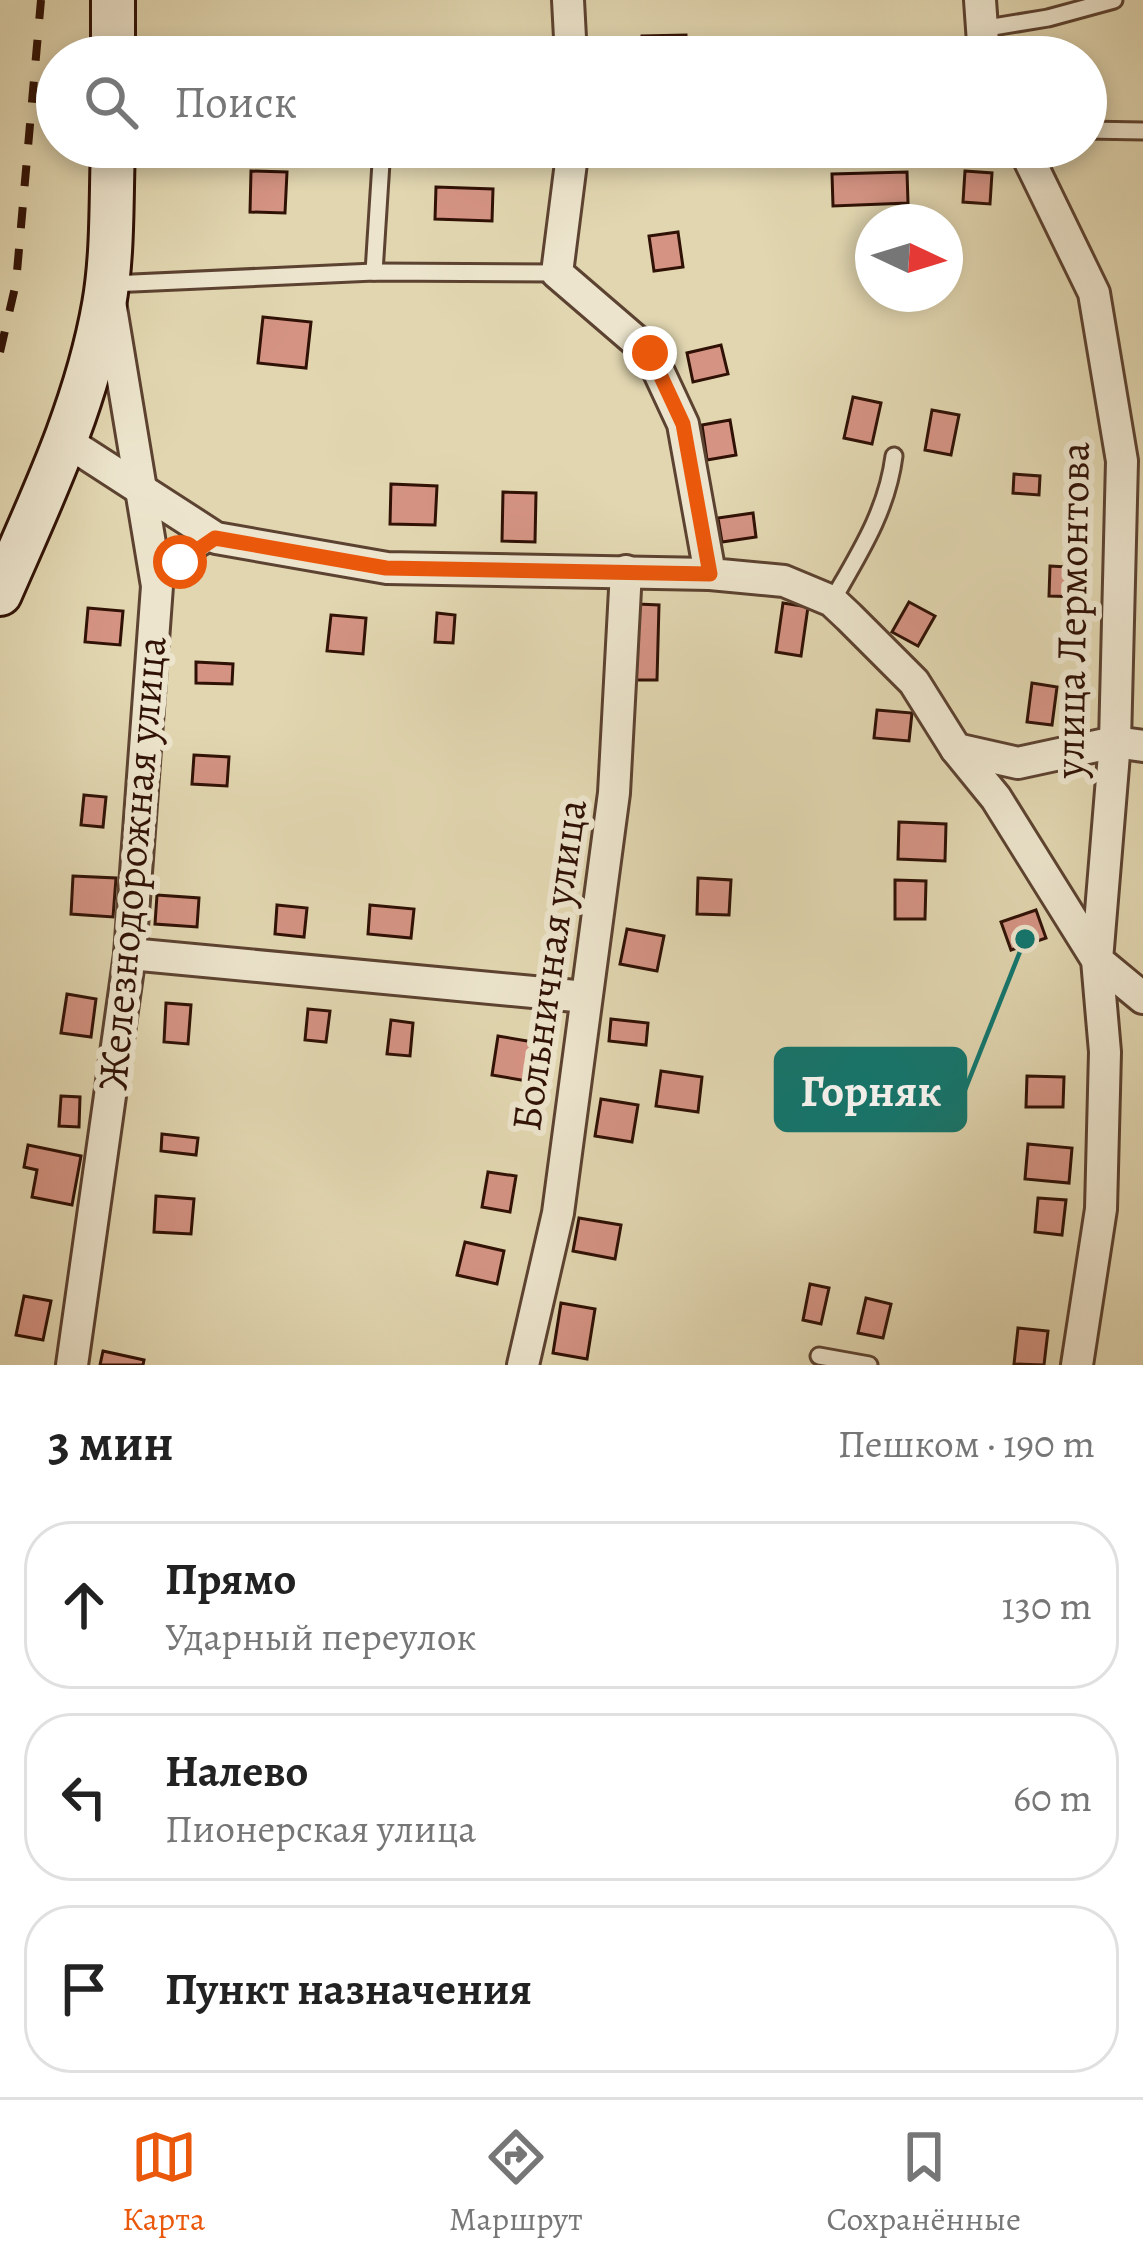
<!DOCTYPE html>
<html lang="ru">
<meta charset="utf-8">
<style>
body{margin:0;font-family:Alegreya,serif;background:#f2f2f2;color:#222}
.compass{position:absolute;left:855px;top:204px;width:108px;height:108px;border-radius:50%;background:#fff;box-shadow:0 6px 18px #0003;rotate:94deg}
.stop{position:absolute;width:36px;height:36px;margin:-27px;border:9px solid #ea580c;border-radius:50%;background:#fff}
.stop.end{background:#ea580c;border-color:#fff;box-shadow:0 3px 12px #0008}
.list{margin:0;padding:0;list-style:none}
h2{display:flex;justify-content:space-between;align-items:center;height:156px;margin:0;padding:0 48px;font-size:51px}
h2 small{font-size:39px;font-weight:400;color:#767676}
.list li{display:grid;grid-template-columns:78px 1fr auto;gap:36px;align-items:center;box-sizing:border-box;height:168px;margin:0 24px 24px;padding:0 24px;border:3px solid #e0e0e0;border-radius:48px}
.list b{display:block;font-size:45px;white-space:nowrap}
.list p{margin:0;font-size:39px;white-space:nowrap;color:#767676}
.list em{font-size:39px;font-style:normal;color:#767676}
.icon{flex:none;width:66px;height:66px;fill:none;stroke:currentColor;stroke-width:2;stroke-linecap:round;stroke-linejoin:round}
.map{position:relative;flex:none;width:1143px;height:1365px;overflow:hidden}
.search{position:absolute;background:#fff;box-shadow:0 6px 18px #0003;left:36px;right:36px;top:36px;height:132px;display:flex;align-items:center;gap:30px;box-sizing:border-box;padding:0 42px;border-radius:66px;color:#767676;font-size:45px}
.sheet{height:732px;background:#fff}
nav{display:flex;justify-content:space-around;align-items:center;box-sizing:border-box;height:168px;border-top:3px solid #e0e0e0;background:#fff;font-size:33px;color:#767676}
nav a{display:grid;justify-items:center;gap:6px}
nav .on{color:#ea580c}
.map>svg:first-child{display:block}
.building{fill:#d49383;stroke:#301105;stroke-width:3}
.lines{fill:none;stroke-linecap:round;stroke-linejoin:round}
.lane-casing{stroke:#5c4230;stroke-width:21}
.street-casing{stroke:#5c4230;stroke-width:36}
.secondary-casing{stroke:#301105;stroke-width:48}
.lane{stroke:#ece4cc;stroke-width:15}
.street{stroke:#ece4cc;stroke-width:30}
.secondary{stroke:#ece4cc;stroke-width:42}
.rail{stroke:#301105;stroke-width:8;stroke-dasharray:21 21;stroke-linecap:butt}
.route{stroke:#ea580c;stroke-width:15}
.labels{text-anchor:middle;stroke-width:12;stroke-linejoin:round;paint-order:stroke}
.street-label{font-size:42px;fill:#301105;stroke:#ece4cc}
.leader{fill:none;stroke:#0f766e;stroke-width:4.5}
.callout-dot{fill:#0f766e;stroke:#ece4cc;stroke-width:4.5}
.callout{fill:#0f766e;stroke:#0f766e;stroke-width:4.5}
.callout-label{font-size:45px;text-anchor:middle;font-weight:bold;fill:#fff}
</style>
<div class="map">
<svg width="1143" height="1365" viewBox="0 0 1143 1365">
<rect width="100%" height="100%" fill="#e1d6b0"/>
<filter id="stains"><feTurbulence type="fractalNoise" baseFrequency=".00167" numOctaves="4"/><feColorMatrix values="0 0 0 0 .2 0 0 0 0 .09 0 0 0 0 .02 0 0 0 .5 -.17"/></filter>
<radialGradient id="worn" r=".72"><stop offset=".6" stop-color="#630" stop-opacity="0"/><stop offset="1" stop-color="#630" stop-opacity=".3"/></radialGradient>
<g class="building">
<path d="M686,35V51H708V57H642V36Z"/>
<path d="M823,42H868V54L890,53V57H823Z"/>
<path d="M251,171L287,172L285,213L250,212Z"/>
<path d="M965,171L992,173L990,204L963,202Z"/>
<path d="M907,172L908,203L833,206L832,174Z"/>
<path d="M436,187L493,189L492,221L435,219Z"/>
<path d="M678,232L683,267L654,271L649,236Z"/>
<path d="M263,317L311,322L306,368L258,363Z"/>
<path d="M721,345L728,374L693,382L687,353Z"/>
<path d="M853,397L881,403L872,444L844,438Z"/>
<path d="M932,410L959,415L951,455L925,450Z"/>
<path d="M730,420L736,455L707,460L702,425Z"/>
<path d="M1014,474L1040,476L1039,495L1013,493Z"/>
<path d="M391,484L437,486L435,525L390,524Z"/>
<path d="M503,492L536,493L535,542L502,541Z"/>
<path d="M753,513L756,537L722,542L718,518Z"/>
<path d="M1050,566L1084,568L1082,597L1049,596Z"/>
<path d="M909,602L935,616L918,646L892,632Z"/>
<path d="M783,603L808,607L801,656L776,652Z"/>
<path d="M637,604L659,605L657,680H636Z"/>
<path d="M88,608L123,611L120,645L85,642Z"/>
<path d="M437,613L455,615L453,643L435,642Z"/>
<path d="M331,615L366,618L363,654L327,651Z"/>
<path d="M196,662L233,664L232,684L196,683Z"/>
<path d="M1032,683L1057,687L1052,725L1027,722Z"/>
<path d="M877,710L912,713L909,741L874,738Z"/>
<path d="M194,755L229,757L227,786L192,784Z"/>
<path d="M84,795L106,797L103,827L81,825Z"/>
<path d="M899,822L946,824L945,861L898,859Z"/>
<path d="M73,876L116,878L113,917L71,914Z"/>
<path d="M698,878L731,880L729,915L697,914Z"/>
<path d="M895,880L926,881L925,919H895Z"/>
<path d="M157,895L199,898L197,927L155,924Z"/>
<path d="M277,905L307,908L304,937L275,934Z"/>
<path d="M370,905L414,909L411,938L368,934Z"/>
<path d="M1036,910L1046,938L1011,950L1001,922Z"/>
<path d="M627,929L664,936L657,971L620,964Z"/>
<path d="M67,994L96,999L91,1037L61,1033Z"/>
<path d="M166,1003L191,1005L188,1044L164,1042Z"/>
<path d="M308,1009L330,1011L326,1042L305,1040Z"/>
<path d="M611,1019L648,1023L646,1045L609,1041Z"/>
<path d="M391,1020L413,1023L410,1056L387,1054Z"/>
<path d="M498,1036L533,1042L527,1081L492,1075Z"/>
<path d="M661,1071L702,1077L698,1112L656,1106Z"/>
<path d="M1027,1076L1064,1077L1063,1107H1026Z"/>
<path d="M61,1096L80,1097L79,1127L59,1126Z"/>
<path d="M601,1099L638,1105L632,1142L595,1136Z"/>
<path d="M162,1134L198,1138L196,1155L161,1151Z"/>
<path d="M1028,1144L1072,1148L1069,1183L1025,1179Z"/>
<path d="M28,1145L81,1156L72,1205L32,1197L37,1170L24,1167Z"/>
<path d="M488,1172L516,1176L510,1212L482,1207Z"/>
<path d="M156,1196L194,1199L191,1234L154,1232Z"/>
<path d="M1038,1198L1066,1200L1062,1235L1035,1232Z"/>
<path d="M579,1218L621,1225L615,1259L573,1251Z"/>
<path d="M465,1242L504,1251L497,1284L457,1275Z"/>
<path d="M810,1284L829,1288L821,1324L803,1320Z"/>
<path d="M24,1296L51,1301L43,1340L16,1335Z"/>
<path d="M866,1298L891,1304L883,1338L858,1333Z"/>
<path d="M561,1303L595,1309L587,1359L553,1353Z"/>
<path d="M1018,1328L1048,1331L1044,1365L1014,1364Z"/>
<path d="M103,1351L144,1360L143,1365H100Z"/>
</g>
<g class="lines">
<g class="lane-casing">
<g id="lane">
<path d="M981,29L1048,18L1114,0"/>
<path d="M1086,130L1143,131"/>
<path d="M374,272L382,147"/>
<path d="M111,284L374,272L557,273"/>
<path d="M158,585L180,562L216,538"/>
<path d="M832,601C859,554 887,511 894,456"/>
<path d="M819,1356L869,1365"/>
</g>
</g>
<g class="street-casing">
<g id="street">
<path d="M568,0L571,57"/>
<path d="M980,0L984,57"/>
<path d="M573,147L557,273L650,353L683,424L710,574L784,581L832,601L849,617L914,682L956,749L996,798L1097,960L1105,1052L1101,1209L1077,1365"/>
<path d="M1023,147L1094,293L1122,461L1115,742L1097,960L1143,998"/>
<path d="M66,441L216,538L387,568L710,574"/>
<path d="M956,749L1018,763L1115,742L1143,746"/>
<path d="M130,954L586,997"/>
<path d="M72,1365L130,954L157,586L111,308"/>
<path d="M523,1365L558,1213L614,793L626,571"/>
</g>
</g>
<g class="secondary-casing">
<g id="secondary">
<path d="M113,0V57"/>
<path d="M0,594C41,500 86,407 104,305C113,254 111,199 113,147"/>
</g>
</g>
<use href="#lane" class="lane"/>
<use href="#street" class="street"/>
<use href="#secondary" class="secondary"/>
<path class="rail" d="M0,352L16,283L41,0"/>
</g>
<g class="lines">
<path class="route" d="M180,562L215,538L386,568L710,574L683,424L650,353"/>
</g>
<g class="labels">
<g class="street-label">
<text transform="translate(1071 610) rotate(-89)" y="15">улица Лермонтова</text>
<text transform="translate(131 863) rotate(-85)" y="15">Железнодорожная улица</text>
<text transform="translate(548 965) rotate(-82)" y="15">Больничная улица</text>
</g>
</g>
<path class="leader" d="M1025 939L965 1090"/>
<circle class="callout-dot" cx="1025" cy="939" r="12"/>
<rect class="callout" x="776" y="1049" width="189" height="81" rx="12"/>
<g class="callout-label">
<text x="871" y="1106">Горняк</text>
</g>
<rect width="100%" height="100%" filter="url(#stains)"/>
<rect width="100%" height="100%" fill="url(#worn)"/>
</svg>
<svg class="compass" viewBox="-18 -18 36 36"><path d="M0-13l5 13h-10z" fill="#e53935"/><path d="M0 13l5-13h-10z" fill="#767676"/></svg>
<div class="stop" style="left:180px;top:562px"></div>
<div class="stop end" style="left:650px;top:353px"></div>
<div class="search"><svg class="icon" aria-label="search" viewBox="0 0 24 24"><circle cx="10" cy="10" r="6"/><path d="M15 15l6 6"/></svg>Поиск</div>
</div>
<section class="sheet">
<h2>3 мин<small>Пешком · 190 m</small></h2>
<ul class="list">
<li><svg class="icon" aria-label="ahead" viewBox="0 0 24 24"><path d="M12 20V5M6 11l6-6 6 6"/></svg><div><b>Прямо</b><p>Ударный переулок</p></div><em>130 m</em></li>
<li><svg class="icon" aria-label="left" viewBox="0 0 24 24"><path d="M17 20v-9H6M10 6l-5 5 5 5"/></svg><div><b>Налево</b><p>Пионерская улица</p></div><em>60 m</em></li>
<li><svg class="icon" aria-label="arrive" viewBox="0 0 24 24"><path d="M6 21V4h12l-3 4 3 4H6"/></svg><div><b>Пункт назначения</b></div></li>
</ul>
</section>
<nav>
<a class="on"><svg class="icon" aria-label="map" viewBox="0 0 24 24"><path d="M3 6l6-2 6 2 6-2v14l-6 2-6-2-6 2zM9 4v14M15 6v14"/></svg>Карта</a>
<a><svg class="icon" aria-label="directions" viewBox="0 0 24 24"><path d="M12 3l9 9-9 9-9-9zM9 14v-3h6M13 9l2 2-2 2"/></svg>Маршрут</a>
<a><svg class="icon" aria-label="saved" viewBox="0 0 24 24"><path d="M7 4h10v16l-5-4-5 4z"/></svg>Сохранённые</a>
</nav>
